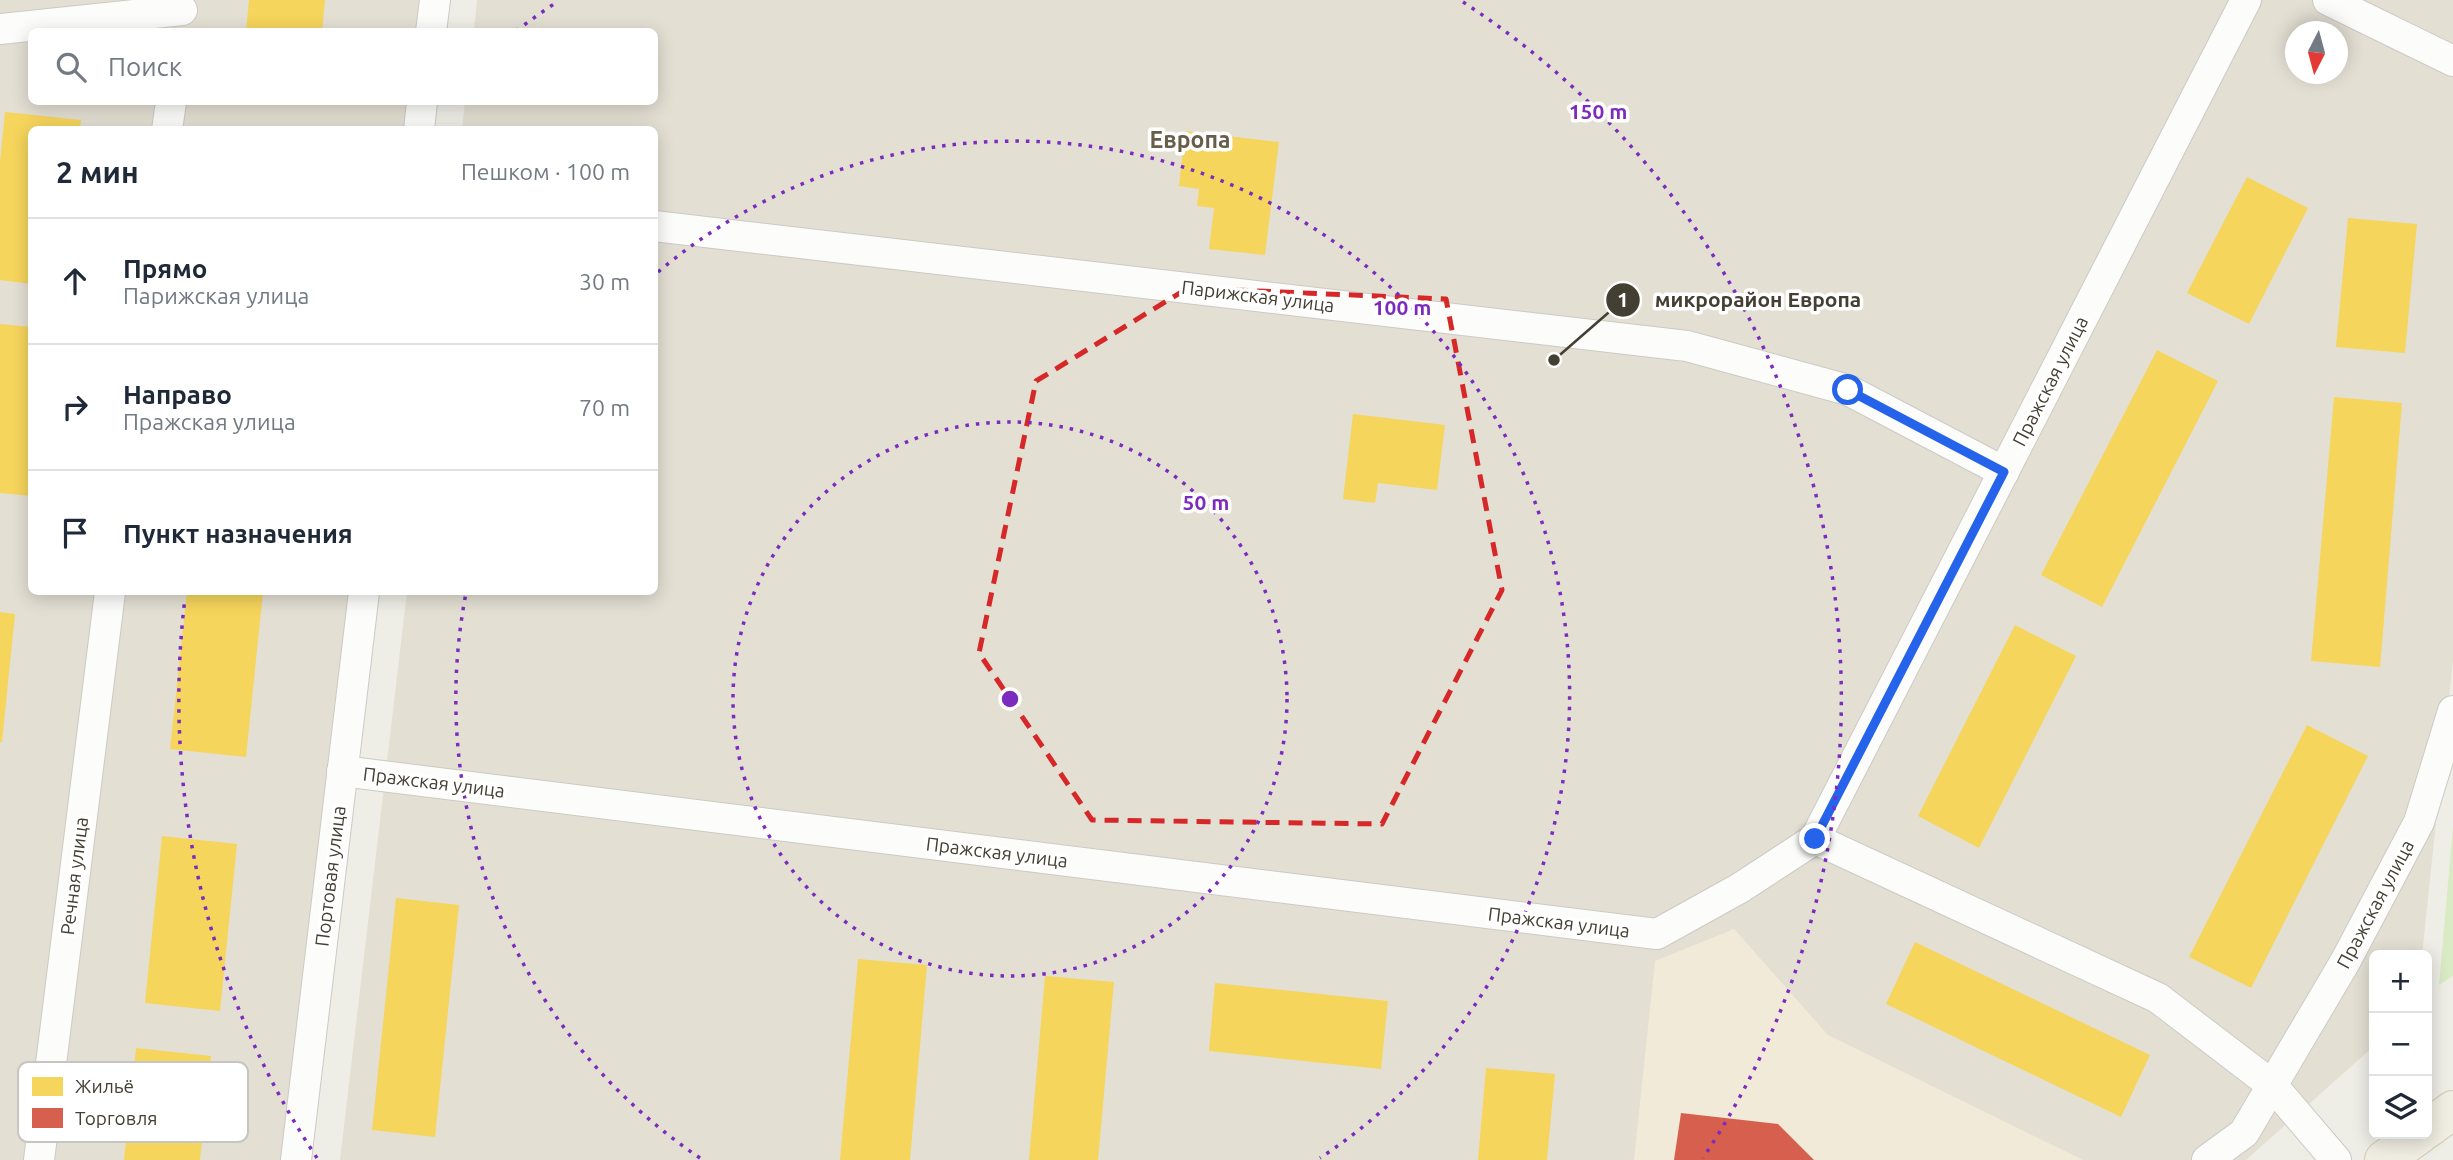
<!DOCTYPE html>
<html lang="ru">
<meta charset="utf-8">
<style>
body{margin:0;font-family:Ubuntu,sans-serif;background:#f2f2f3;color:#1f2937}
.controls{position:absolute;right:21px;bottom:21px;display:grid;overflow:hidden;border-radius:10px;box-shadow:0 4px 18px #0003}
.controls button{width:63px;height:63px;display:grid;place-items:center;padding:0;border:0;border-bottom:2px solid #e0e1e3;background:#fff;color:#1f2937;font:35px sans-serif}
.compass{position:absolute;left:2285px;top:21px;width:63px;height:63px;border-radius:50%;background:#fff;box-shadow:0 4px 18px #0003;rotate:186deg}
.stop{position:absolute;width:21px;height:21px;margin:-16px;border:5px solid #2563eb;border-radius:50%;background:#fff}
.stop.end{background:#2563eb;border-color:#fff;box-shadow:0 2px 7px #0008}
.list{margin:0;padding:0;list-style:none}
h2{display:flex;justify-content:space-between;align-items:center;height:91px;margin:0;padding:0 28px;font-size:30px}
h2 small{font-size:23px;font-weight:400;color:#747a83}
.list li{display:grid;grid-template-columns:46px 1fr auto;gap:21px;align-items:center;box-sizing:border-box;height:126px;padding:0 28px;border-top:2px solid #e0e1e3}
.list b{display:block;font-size:26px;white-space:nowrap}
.list p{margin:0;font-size:23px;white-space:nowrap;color:#747a83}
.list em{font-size:23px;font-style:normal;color:#747a83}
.icon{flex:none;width:38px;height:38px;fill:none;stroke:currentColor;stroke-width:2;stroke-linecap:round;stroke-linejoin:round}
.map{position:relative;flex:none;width:2453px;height:1160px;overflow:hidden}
.search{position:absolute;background:#fff;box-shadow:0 4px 18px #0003;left:28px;top:28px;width:630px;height:77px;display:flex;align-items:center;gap:18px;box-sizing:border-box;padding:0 24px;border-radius:10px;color:#747a83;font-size:26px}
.panel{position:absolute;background:#fff;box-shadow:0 4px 18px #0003;left:28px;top:126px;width:630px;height:469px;border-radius:10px}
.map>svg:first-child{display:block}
.residential{fill:#e3dfd3;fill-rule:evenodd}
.commercial{fill:#f2ead8}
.green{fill:#d8ebc4}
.homes{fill:#f6d55c}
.shops{fill:#d6604d}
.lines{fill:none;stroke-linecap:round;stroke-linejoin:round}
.street-casing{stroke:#cccac4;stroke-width:32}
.primary-casing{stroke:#d1cbb2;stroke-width:40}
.street{stroke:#fcfcfb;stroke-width:30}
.primary{stroke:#f0ede2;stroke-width:38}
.route{stroke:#2563eb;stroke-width:9}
.marked{fill:none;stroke:#d62828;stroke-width:5;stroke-dasharray:14 9;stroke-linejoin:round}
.ring{fill:none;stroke:#7b2cbf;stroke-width:3.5;stroke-dasharray:3.5 7}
.labels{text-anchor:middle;stroke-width:7;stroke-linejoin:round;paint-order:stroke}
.street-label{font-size:19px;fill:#443f33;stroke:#fff}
.quarter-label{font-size:23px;font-weight:bold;fill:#675e49;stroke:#fff}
.key{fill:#fff;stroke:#c7c5c2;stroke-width:2}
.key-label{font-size:19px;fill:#443f33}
.centre{fill:#7b2cbf;stroke:#fff;stroke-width:3.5}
.ring-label{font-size:21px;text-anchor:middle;font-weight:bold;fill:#7b2cbf;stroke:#fff;stroke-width:7;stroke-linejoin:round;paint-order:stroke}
.leader{fill:none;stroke:#443f33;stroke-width:2.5}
.callout-dot{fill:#443f33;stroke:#fff;stroke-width:2.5}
.mark-label{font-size:21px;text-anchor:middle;font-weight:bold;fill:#fff}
.callout-label{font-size:21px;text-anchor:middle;font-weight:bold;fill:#443f33;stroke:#fff;stroke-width:7;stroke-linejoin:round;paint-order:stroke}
</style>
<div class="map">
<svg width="2453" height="1160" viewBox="0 0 2453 1160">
<rect width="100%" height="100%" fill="#eeede6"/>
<g class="residential">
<path d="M0,0H419L416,31L32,32V102H408L405,129L32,130V592H355L293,1160H0Z"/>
<path d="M477,0H2453V660L2422,955H2374V1046L2246,1160H340L407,592H654V130L462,129L465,102H654V32L474,31ZM2296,32H2338V74H2296Z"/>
</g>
<path class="commercial" d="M1734,929L1828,1035L2083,1160H1634L1655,961Z"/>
<path class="green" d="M2453,827V976L2439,985Z"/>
<g class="homes">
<path d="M249,0H325L322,32H246Z"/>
<path d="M5,112L81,120L80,130H32V284L0,280V162Z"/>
<path d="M1185,131L1279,142L1265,255L1209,249L1214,208L1197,206L1199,189L1179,186Z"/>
<path d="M2247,177L2308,208L2249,324L2187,293Z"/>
<path d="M2348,218L2417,224L2405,353L2336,347Z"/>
<path d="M0,324L32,327V496L0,493Z"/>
<path d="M2157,350L2218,381L2102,607L2041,575Z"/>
<path d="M2334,397L2402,403L2380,667L2311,661Z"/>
<path d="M1353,414L1445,425L1437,490L1378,483L1375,503L1343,499Z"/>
<path d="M187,592H263L246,757L170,749Z"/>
<path d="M0,612L15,614L2,742H0Z"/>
<path d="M2015,625L2076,656L1979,848L1918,816Z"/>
<path d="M2307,725L2368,756L2251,988L2189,957Z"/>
<path d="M162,836L237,844L220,1011L145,1003Z"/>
<path d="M396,898L459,905L435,1137L372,1130Z"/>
<path d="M1915,942L2150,1055L2121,1117L1886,1004Z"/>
<path d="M858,959L927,965L910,1160H840Z"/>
<path d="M1045,976L1114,982L1098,1160H1029Z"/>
<path d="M1215,983L1388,1001L1381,1069L1209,1051Z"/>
<path d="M136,1048L211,1056L200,1160H124Z"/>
<path d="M1486,1068L1555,1074L1547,1160H1478Z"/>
</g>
<path class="shops" d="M1681,1113L1778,1124L1814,1160H1674Z"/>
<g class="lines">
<g class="street-casing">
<g id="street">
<path d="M2328,0L2453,61"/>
<path d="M0,29L182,10"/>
<path d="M431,32L435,0"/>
<path d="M167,130L171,102"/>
<path d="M419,130L422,102"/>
<path d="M654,226L1687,346L1848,390L2004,472"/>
<path d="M342,771L1657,934L1740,888L1815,839L2246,0"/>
<path d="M1815,839L2158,998L2272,1085L2336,1160"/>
<path d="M39,1160L110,592"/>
<path d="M296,1160L364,592"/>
<path d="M2207,1160L2244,1133L2345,962L2419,822L2453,711"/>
</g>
</g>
<g class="primary-casing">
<g id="primary">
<path d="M2427,1129L2453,1110"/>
<path d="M2384,1160L2420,1134"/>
</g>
</g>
<use href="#street" class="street"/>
<use href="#primary" class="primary"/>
</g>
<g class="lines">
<path class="route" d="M1815,839L2004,472L1848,390"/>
</g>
<path class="marked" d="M1188,288L1446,299L1502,590L1382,824L1092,820L979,653L1036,381Z"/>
<g class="ring">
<circle cx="1010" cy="699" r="277"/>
<path d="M700 1158A554 554 0 0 1 466 593M658 272A554 554 0 1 1 1320 1158"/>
<path d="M317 1158A831 831 0 0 1 185 598M516 31A831 831 0 0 1 557 2M1463 2A831 831 0 0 1 1703 1158"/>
</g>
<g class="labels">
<g class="street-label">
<text transform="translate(1258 296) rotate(7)" y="7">Парижская улица</text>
<text transform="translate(2050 381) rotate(-63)" y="7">Пражская улица</text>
<text transform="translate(434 782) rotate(7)" y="7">Пражская улица</text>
<text transform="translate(997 852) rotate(7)" y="7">Пражская улица</text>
<text transform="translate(74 876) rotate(-83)" y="7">Речная улица</text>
<text transform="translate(330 876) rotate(-83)" y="7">Портовая улица</text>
<text transform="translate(2375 904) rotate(-62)" y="7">Пражская улица</text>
<text transform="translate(1559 922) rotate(7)" y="7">Пражская улица</text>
</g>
<g class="quarter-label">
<text x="1190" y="148">Европа</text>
</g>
</g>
<rect x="18" y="1062" width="230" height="80" rx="10" class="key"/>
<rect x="32" y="1077" width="31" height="19" fill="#f6d55c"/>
<rect x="32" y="1108" width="31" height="20" fill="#d6604d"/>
<g class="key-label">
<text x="75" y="1093">Жильё</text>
<text x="75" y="1125">Торговля</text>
</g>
<circle cx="1010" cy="699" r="10" class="centre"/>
<g class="ring-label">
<text x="1598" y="119">150 m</text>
<text x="1402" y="315">100 m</text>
<text x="1206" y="510">50 m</text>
</g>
<path class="leader" d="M1554 360L1623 300"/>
<g class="callout-dot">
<circle cx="1554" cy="360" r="7"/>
<circle cx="1623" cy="300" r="18"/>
</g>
<g class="mark-label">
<text x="1623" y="307">1</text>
</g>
<g class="callout-label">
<text x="1758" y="307">микрорайон Европа</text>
</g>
</svg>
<div class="controls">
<button>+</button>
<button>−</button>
<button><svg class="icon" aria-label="layers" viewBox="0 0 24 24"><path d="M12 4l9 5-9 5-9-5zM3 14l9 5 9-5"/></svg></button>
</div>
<svg class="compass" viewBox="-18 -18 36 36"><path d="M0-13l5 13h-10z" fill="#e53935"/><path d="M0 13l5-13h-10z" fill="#747a83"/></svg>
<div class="stop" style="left:1848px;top:390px"></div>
<div class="stop end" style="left:1815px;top:839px"></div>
<div class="search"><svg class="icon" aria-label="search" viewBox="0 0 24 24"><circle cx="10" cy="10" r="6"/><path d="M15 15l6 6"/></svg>Поиск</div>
<section class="panel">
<h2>2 мин<small>Пешком · 100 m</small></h2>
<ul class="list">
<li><svg class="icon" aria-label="ahead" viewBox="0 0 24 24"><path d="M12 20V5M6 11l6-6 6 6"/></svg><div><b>Прямо</b><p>Парижская улица</p></div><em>30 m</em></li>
<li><svg class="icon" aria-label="right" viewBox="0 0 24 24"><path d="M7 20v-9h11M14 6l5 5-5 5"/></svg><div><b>Направо</b><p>Пражская улица</p></div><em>70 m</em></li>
<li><svg class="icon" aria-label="arrive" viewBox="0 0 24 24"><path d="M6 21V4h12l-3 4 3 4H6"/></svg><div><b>Пункт назначения</b></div></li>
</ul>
</section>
</div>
